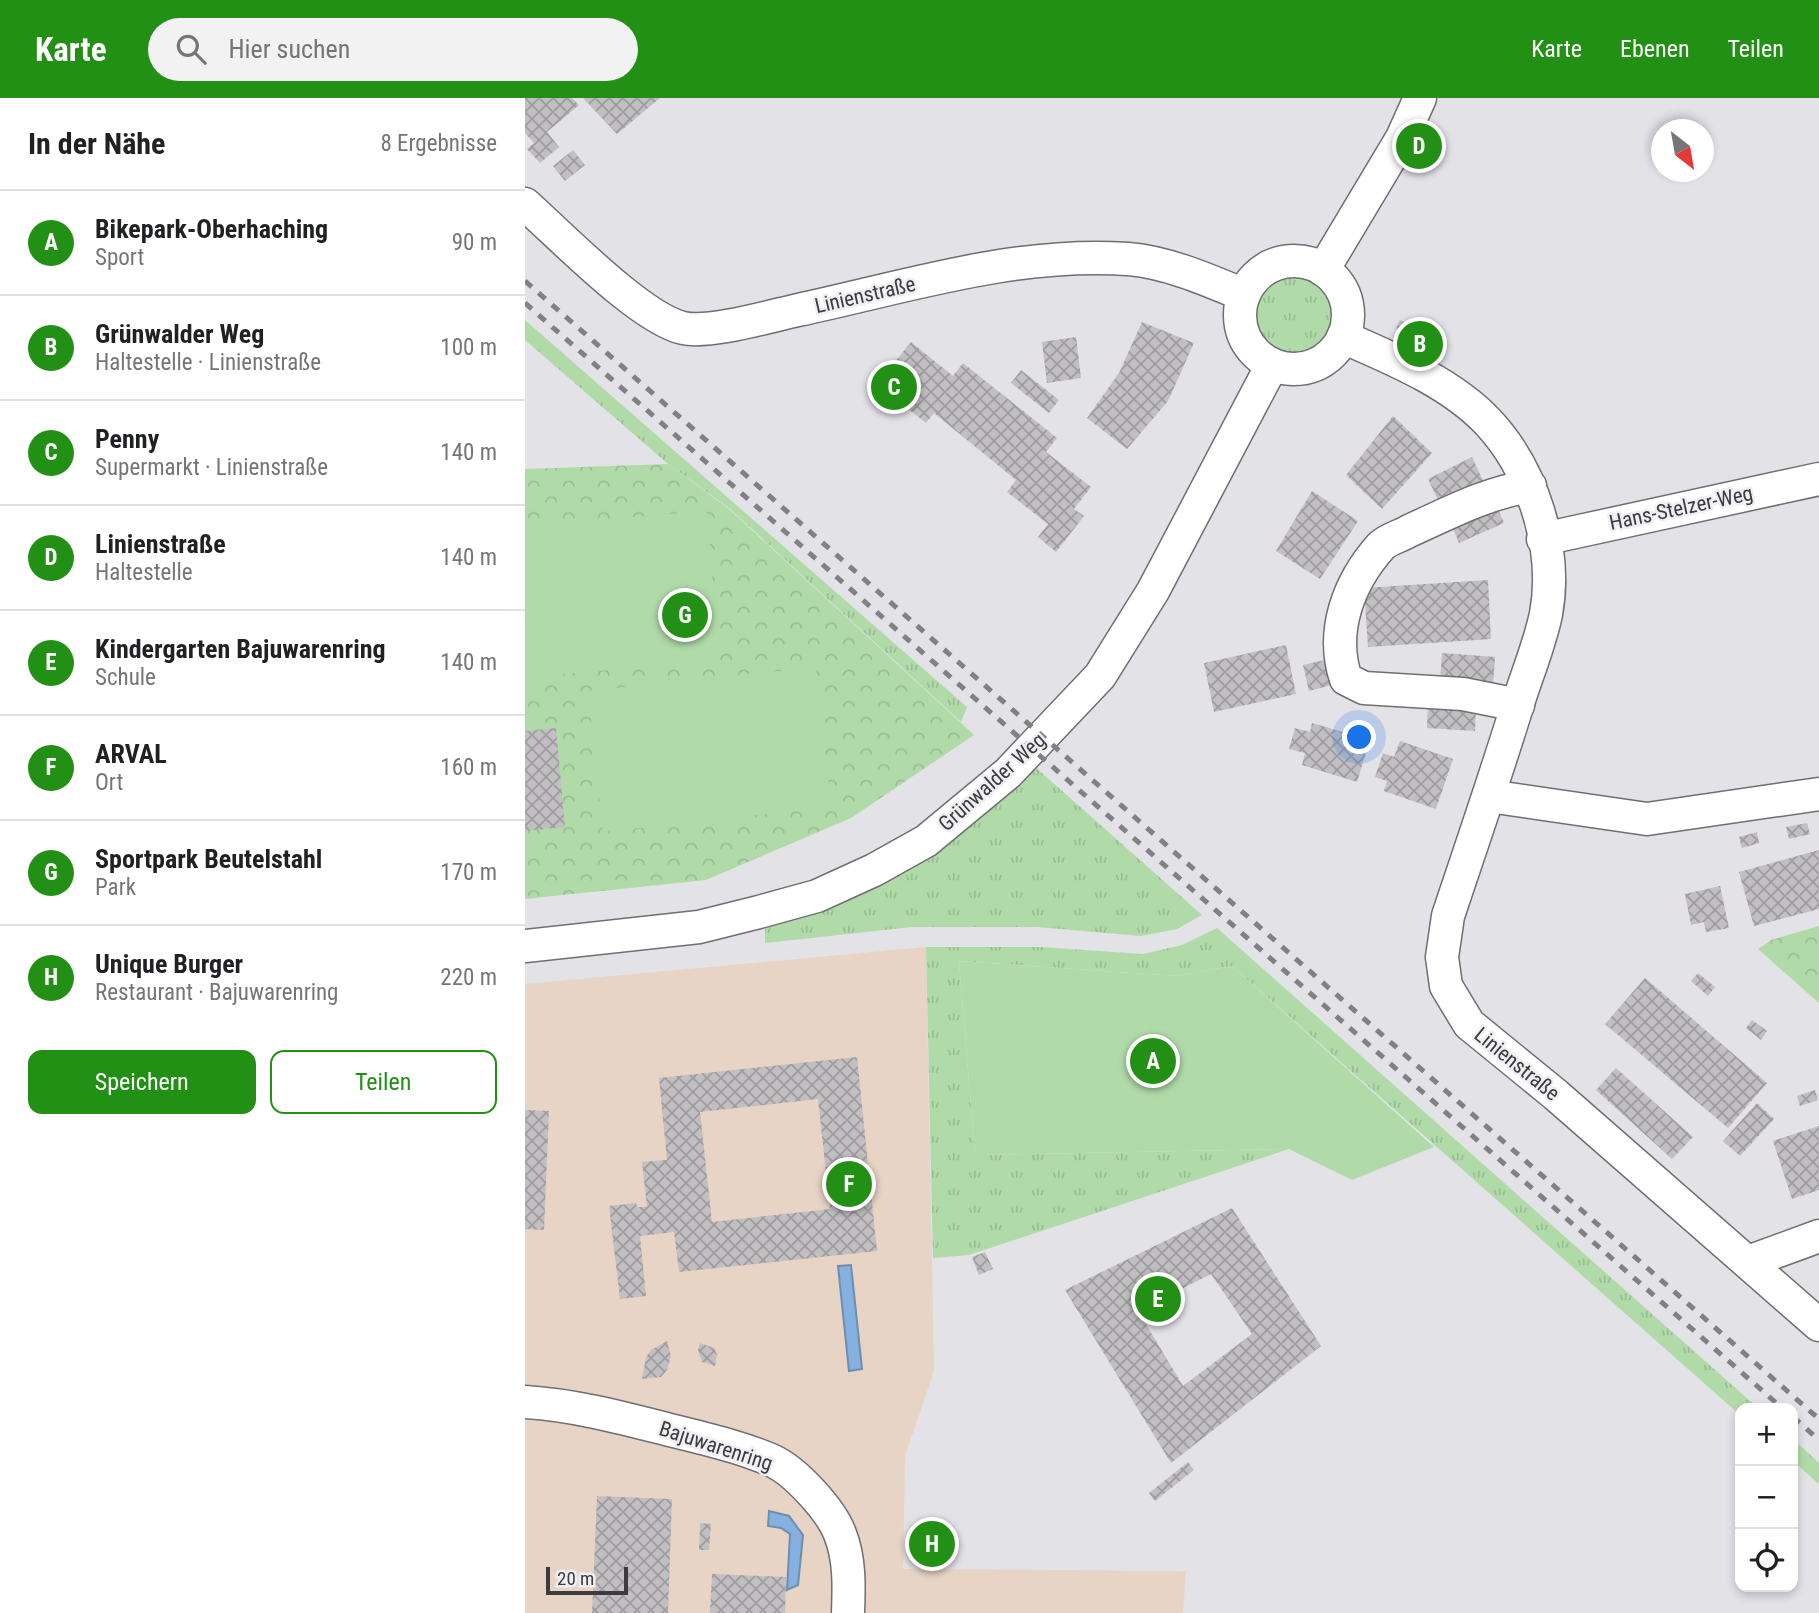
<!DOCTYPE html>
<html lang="de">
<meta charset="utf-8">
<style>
body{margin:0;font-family:"Roboto Condensed",sans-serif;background:#f2f2f2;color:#202124}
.controls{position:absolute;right:21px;bottom:21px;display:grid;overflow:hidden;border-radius:14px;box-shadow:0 4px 10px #0003}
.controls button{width:63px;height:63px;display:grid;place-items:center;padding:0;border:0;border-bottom:2px solid #e0e0e0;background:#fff;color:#202124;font:35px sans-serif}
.compass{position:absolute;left:1126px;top:21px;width:63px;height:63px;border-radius:50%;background:#fff;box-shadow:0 4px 10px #0003;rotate:149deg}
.scale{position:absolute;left:21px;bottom:18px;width:82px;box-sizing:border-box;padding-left:7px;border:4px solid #3c3c3e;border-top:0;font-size:19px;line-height:24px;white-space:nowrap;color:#3c3c3e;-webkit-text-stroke:5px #efeff4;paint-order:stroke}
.you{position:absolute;left:835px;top:640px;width:24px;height:24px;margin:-18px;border:5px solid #fff;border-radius:50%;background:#1a73e8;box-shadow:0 0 0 10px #1a73e833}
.badge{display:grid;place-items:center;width:46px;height:46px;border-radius:50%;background:#228f15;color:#fff;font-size:23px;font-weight:700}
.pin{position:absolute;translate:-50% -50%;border:4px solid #fff;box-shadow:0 2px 7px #0006}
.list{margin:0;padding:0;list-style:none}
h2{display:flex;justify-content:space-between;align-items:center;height:91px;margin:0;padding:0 28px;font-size:30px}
h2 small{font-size:23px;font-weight:400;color:#757577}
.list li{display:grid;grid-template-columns:46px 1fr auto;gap:21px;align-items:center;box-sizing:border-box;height:105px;padding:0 28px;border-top:2px solid #e0e0e0}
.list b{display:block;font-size:26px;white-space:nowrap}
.list p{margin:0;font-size:23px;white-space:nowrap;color:#757577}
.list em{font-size:23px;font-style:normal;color:#757577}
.actions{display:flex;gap:14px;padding:21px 28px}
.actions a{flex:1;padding:16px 0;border:2px solid #228f15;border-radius:14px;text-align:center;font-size:24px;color:#228f15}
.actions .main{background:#228f15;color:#fff}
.icon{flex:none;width:38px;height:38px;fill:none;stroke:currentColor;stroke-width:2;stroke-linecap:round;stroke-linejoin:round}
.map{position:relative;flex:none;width:1294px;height:1515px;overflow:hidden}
header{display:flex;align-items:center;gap:42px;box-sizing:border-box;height:98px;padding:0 35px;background:#228f15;color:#fff}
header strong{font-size:33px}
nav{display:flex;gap:38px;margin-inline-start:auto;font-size:24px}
.search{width:490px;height:63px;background:#f2f2f2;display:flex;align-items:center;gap:18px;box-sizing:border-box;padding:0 24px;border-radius:38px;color:#757577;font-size:26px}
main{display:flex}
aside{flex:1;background:#fff}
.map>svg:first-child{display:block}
.commercial{fill:#e8d4c5}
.grass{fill:url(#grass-tufts)}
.park{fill:url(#park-crowns)}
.pitch{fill:#b0dba9}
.water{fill:#85b0e0;stroke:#6f8daf;stroke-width:2}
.building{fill:url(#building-cross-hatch);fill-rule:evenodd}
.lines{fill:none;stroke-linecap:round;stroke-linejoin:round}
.minor-casing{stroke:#6e6e73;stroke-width:35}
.minor{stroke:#fff;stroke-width:32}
.rail{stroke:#818184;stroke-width:5;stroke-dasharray:9 9;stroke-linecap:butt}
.labels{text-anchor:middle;stroke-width:5;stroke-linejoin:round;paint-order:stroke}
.street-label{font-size:21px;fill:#3c3c3e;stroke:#efeff4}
</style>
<header>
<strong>Karte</strong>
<div class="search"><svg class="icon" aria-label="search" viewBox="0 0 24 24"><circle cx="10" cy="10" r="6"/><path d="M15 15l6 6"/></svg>Hier suchen</div>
<nav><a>Karte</a><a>Ebenen</a><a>Teilen</a></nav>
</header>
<main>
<aside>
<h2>In der Nähe<small>8 Ergebnisse</small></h2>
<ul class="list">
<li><span class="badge">A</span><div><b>Bikepark-Oberhaching</b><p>Sport</p></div><em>90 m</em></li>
<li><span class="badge">B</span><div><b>Grünwalder Weg</b><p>Haltestelle · Linienstraße</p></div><em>100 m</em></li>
<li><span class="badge">C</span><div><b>Penny</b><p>Supermarkt · Linienstraße</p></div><em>140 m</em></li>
<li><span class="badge">D</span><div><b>Linienstraße</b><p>Haltestelle</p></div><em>140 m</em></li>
<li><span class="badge">E</span><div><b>Kindergarten Bajuwarenring</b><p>Schule</p></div><em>140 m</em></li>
<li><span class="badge">F</span><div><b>ARVAL</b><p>Ort</p></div><em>160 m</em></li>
<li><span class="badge">G</span><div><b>Sportpark Beutelstahl</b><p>Park</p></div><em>170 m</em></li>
<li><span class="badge">H</span><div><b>Unique Burger</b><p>Restaurant · Bajuwarenring</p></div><em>220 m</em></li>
</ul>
<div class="actions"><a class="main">Speichern</a><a>Teilen</a></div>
</aside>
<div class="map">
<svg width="1294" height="1515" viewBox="0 0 1294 1515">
<defs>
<pattern id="grass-tufts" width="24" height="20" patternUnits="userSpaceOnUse" patternTransform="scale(1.75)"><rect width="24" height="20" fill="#b0dba9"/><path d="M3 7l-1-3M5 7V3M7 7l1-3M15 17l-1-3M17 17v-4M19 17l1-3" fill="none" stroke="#98bd92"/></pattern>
<pattern id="park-crowns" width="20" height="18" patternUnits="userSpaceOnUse" patternTransform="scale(1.75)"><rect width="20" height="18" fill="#b0dba9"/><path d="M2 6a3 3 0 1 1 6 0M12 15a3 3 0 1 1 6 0" fill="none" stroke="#98bd92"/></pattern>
<pattern id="building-cross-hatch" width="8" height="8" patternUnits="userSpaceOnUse" patternTransform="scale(1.75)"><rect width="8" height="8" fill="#c2bfc3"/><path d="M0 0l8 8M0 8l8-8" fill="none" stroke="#9f9ca0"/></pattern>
</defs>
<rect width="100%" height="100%" fill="#e2e2e7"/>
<path class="commercial" d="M401,849L409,1273L380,1358L378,1471L661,1473L658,1515H0V886Z"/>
<g class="grass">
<circle cx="768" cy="217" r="38"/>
<path d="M0,222L442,609L436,624L204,410L143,366L0,242Z"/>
<path d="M509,668L677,817L652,831L616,838L512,829H387L240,845V827Z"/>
<path d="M692,830L1233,1310H1215V1317L707,868L652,878L434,863L450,1057L764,1051L444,1157L408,1160L401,849H516L618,856L657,847Z"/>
<path d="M1268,1341L1294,1365V1386L1268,1363Z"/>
</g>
<g class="park">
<path d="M143,366L203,410L449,637L326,720L181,782L0,801V371Z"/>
<path d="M1294,828V905L1233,851L1246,842Z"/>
</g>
<g class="pitch">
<path d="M182,413L194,563L0,579V428Z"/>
<path d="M291,569L306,709L78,734L63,593Z"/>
<path d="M434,863L652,878L707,868L909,1049L827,1082L764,1051L450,1057Z"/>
</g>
<g class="water">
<path d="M326,1167L337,1271L324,1273L313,1168Z"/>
<path d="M244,1413L264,1418L278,1437L273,1487L262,1492L265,1436L256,1430L243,1428Z"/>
</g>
<g class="building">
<path d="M0,0H47L54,7L22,34L34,49L15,65L2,51L9,45L0,35Z"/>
<path d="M58,0H135L92,36Z"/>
<path d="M48,52L60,67L40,83L28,68Z"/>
<path d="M875,222L894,231L890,239L871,231Z"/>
<path d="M617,224L669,245L643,303L602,351L562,320L594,275Z"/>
<path d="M551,239L556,280L522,285L517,244Z"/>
<path d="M386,244L428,278L438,265L532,340L521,354L566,389L549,411L559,418L531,454L513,439L523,426L482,394L491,382L409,315L401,325L352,286Z"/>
<path d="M496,272L534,302L524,315L486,285Z"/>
<path d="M868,318L907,355L857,411L821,377Z"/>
<path d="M947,359L959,385L915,406L903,381Z"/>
<path d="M787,393L833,423L795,481L751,453Z"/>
<path d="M969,402L979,425L934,445L924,421Z"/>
<path d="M963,482L966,541L843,549L839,490Z"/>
<path d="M761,547L771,596L689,614L679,565Z"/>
<path d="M917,555L970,559L968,588L915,584Z"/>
<path d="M808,560L814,585L784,593L778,567Z"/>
<path d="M903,606L951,609L950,633L902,630Z"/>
<path d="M787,625L845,642L832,684L777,667L780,655L764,651L770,630L785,634Z"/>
<path d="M31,630L40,729L0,733V633Z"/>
<path d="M875,643L928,661L911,711L859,693L862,683L850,679L858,655L869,659Z"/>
<path d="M1282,725L1285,736L1264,741L1261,729Z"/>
<path d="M1232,734L1234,745L1217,750L1214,739Z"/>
<path d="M1294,752V811L1229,828L1214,774Z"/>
<path d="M1195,788L1204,830L1181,834L1179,824L1166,827L1160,796Z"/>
<path d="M1173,875L1190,889L1183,898L1166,883Z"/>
<path d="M1120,880L1242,985L1203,1030L1080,926Z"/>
<path d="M1227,922L1242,933L1236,942L1221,930Z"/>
<path d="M332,959L352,1153L154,1174L149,1134L115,1138L121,1198L95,1201L84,1108L111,1105L112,1109H122L117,1064L142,1062L134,980ZM293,1001L305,1111L187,1124L175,1014Z"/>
<path d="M1091,970L1168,1039L1147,1061L1071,992Z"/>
<path d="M1290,992L1293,1002L1275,1008L1272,998Z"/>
<path d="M1232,1005L1249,1021L1215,1058L1198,1043Z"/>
<path d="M0,1012L24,1013L19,1132L0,1131Z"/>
<path d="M1294,1028V1092L1267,1101L1248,1043Z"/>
<path d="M707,1110L796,1248L646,1365L540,1192ZM686,1176L727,1236L658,1288L613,1213Z"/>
<path d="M460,1154L468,1171L454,1177L447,1159Z"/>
<path d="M142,1243L146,1258L142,1272L136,1279L117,1281L121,1259L126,1252Z"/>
<path d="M175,1245L189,1250L192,1256L190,1268L177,1264L173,1252Z"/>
<path d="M663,1364L669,1372L630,1403L624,1395Z"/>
<path d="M72,1398L147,1401L143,1515H67Z"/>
<path d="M175,1425L186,1426L184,1452H174Z"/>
<path d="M400,1432L430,1433L429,1458L398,1456Z"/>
<path d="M187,1476L261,1479L260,1515H185Z"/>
</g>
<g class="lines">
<g class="minor-casing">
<g id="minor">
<path d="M0,106C36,138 115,220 158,230C184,236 246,218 273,212C381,189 491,153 603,161C642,164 683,182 719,197"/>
<circle cx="769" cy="217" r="54"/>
<path d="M798,172L877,40L895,0"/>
<path d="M818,239C868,261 925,284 963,324C1008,372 1033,451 1021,516C1015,545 1003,574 994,602C972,674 947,746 923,818L917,859L921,888L944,926L1031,997L1294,1227"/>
<path d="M1018,441L1294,381"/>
<path d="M993,607L938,596L839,590L821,581C805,534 823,485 856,448C863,441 876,438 884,433C924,415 961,395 1005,388"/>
<path d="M964,698L1122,721L1294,696"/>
<path d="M0,848L174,829L234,814L292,798L349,772L401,743L483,675L575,578L628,493L747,267"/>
<path d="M1223,1164L1294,1138"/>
<path d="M0,1304C48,1307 94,1319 141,1331C176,1340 214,1348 248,1363C271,1374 306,1412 315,1436C325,1461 324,1489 323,1515"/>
</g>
</g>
<use href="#minor" class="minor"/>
<g class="rail">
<path d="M0,183L1294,1321"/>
<path d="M0,205L1257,1310"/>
<path d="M1268,1319L1294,1342"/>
</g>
</g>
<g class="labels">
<g class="street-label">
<text transform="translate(340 197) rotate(-13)" y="7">Linienstraße</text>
<text transform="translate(1156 410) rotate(-12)" y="7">Hans-Stelzer-Weg</text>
<text transform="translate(467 684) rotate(-42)" y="7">Grünwalder Weg</text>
<text transform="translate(992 966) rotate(39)" y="7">Linienstraße</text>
<text transform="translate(191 1348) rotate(18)" y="7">Bajuwarenring</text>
</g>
</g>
</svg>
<div class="controls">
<button>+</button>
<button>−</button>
<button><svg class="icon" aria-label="locate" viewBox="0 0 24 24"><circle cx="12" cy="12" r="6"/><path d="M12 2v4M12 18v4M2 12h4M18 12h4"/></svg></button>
</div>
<svg class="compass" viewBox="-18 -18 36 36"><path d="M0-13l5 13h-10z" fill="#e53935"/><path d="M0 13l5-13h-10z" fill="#757577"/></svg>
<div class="scale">20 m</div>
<div class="you"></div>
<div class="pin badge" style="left:628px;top:963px">A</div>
<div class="pin badge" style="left:895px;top:246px">B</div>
<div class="pin badge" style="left:369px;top:289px">C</div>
<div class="pin badge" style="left:894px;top:48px">D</div>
<div class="pin badge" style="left:633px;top:1201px">E</div>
<div class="pin badge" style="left:324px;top:1086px">F</div>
<div class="pin badge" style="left:160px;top:517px">G</div>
<div class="pin badge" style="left:407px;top:1446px">H</div>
</div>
</main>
